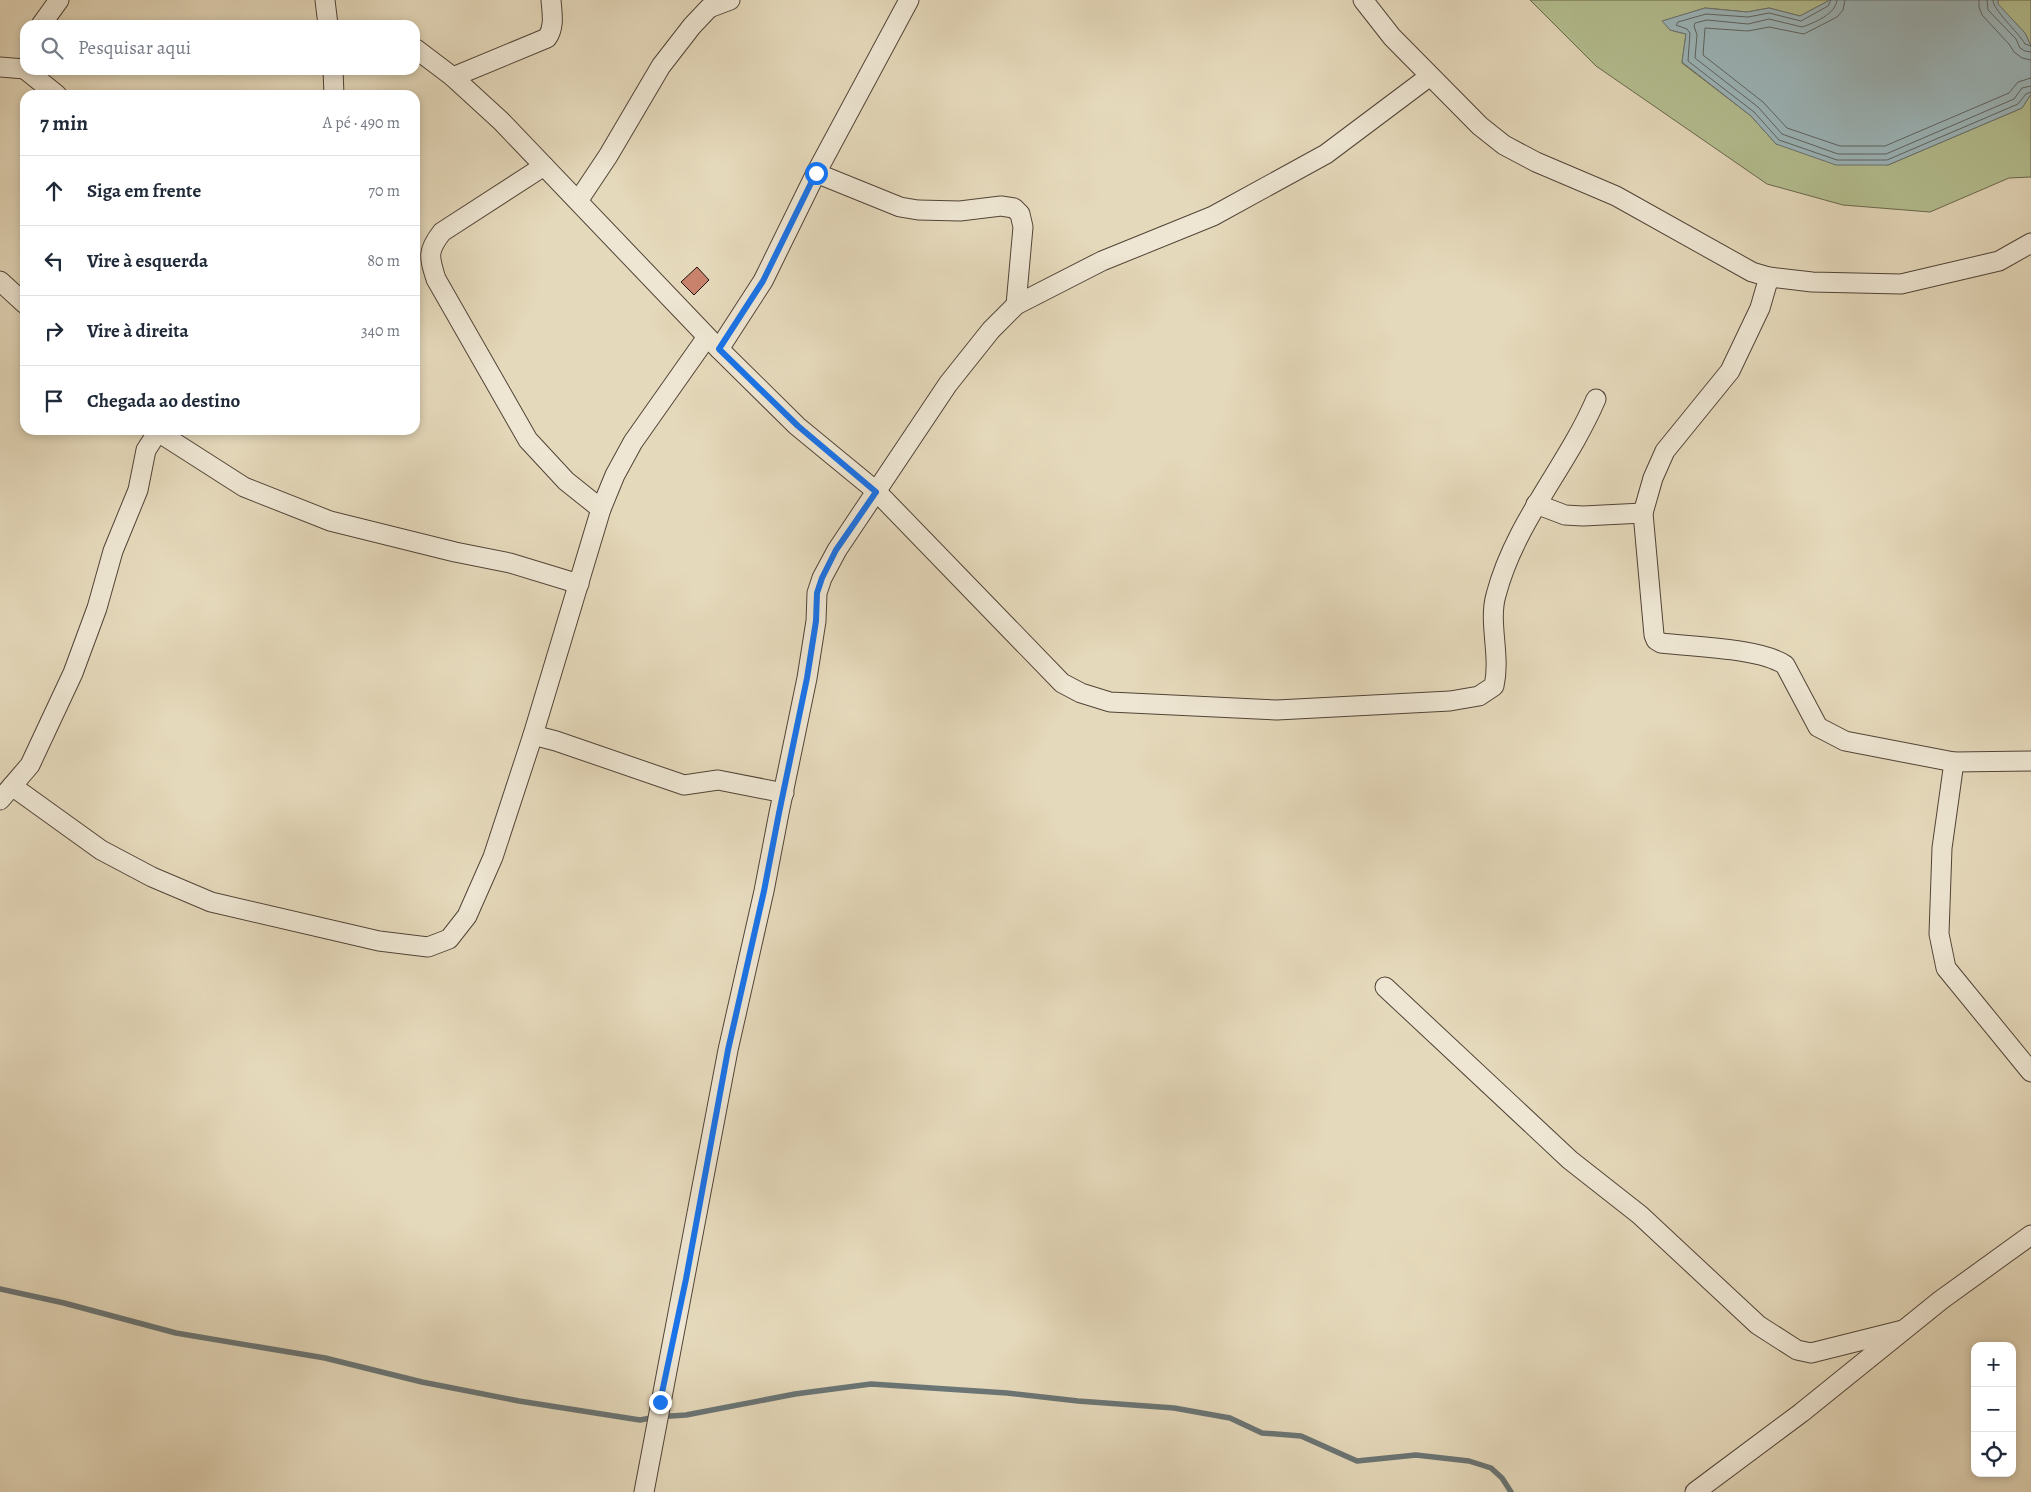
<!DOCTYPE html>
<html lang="pt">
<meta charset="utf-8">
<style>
body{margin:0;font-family:Alegreya,serif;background:#f2f2f3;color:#1f2937}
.controls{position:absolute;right:15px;bottom:15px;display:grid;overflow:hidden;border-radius:10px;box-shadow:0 2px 8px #0003}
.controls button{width:45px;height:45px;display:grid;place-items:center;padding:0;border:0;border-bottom:1px solid #e0e1e3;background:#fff;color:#1f2937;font:25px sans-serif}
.stop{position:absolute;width:15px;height:15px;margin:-11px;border:4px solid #1a73e8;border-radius:50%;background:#fff}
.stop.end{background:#1a73e8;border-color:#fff;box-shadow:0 1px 5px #0008}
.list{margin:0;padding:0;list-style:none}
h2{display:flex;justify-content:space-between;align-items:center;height:65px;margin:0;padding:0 20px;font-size:21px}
h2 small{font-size:16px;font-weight:400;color:#747a83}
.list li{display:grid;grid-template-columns:32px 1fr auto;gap:15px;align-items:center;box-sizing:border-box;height:70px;padding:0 20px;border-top:1px solid #e0e1e3}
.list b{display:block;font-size:19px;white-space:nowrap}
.list em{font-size:16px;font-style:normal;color:#747a83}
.icon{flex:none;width:28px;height:28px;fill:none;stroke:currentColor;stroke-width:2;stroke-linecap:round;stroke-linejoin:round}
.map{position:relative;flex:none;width:2031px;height:1492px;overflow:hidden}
.search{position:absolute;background:#fff;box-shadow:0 2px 8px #0003;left:20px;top:20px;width:400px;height:55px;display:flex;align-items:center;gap:12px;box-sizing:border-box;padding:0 18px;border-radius:15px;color:#747a83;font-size:19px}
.panel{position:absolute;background:#fff;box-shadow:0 2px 8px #0003;left:20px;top:90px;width:400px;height:345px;border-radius:15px}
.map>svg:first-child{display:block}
.green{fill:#b4bf91;stroke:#6a694e}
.water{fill:#9cb7bc;stroke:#6a7575}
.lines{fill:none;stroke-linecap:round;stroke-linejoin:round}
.shore{stroke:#5e6564;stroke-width:1}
.stream{stroke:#6a7575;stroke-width:5.5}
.building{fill:#c9826c;stroke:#20130b}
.minor-casing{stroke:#514437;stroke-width:21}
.minor{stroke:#eee6d3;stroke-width:19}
.route{stroke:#1a73e8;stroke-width:6}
</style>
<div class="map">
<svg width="2031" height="1492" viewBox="0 0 2031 1492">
<rect width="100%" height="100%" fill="#e5d9bb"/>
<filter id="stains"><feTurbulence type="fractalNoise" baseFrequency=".004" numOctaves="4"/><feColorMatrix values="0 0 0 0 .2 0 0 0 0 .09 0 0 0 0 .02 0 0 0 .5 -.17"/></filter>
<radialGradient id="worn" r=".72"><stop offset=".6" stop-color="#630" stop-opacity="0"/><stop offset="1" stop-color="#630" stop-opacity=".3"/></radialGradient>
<g class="green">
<path d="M1530,0H1830L1800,16L1769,8L1747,12L1705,8L1663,21L1670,30L1686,34L1682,63L1751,116L1776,144L1888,165L2022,108L2031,94V177L2009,178L1930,212L1843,205L1767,184L1596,66Z"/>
<path d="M1998,0H2031V46L2025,33L1997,4Z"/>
</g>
<path class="water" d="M1830,0H1998V4L2025,33L2031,46V94L2022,108L1888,165H1836L1776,144L1751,116L1682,62L1686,34L1670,30L1662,21L1705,8L1747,12L1769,8L1800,16Z"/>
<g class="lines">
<g class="shore">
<path d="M1831,0L1828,6L1801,21L1769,13L1748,17L1706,14L1678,22L1676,25L1687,29L1690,33L1688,61L1754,112L1779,140L1837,160H1887L2018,104L2026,94L2031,92"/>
<path d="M1837,0C1836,14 1814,23 1802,27L1769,19L1748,24L1707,20L1695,23L1694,26L1697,35L1695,58L1758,107L1782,134L1838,154H1886L2014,99L2022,88L2031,86"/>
<path d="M1845,0L1843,10L1837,17L1804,34L1769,27L1748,31L1705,28L1703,55L1763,102L1787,128L1840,146H1885L2009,93L2018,82L2031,78"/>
<path d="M1979,0V7L1982,15L2009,44L2014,52L2022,58L2031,60"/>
<path d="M1987,0L1988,10L2016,39L2020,48L2025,51L2031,52"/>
<path d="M1993,0C1992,9 2019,33 2025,44L2031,46"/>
</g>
<path class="stream" d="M0,1289L64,1303L176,1333L325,1358L422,1382L519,1401L640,1420L656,1417L686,1415L795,1394L871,1384L1007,1393L1078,1401L1174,1408L1230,1418L1262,1433L1301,1436L1357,1461L1416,1455L1469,1461L1491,1468L1502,1478L1511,1492"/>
</g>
<path class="building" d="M697,267L709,280L694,295L681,282Z"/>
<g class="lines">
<g class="minor-casing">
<g id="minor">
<path d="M325,0L328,25"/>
<path d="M1363,0L1392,37L1480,126L1504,145L1536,162L1616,196L1752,272L1769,277L1812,282L1901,284L1999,261L2031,243"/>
<path d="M41,25L59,0"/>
<path d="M416,49L453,77L501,121L719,349L797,426L876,491L1062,683L1081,693L1110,702L1277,710L1450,701L1479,696L1494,686C1501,655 1488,623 1496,595C1515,522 1567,467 1596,399"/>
<path d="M0,67L25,69"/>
<path d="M26,70L57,95"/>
<path d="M333,70L334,95"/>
<path d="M453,77L547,38C555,27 552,13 551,0"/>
<path d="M544,166L442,232C427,251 429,257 436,279L528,440L566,481L601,509"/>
<path d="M816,173L900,207L918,210L960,211L1001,206L1014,208L1020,214L1023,227L1016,305"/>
<path d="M578,201L608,156L661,66L692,26L709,8L730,0"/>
<path d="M1769,277L1760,308L1730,371L1665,451L1653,478L1643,513L1654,635L1656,640L1661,643C1693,647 1760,648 1785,665L1818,727L1845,741L1954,762L2031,761"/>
<path d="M0,281L25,304"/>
<path d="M719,349L763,281L816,173L909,0"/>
<path d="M158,432L244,487L330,521L455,552L510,563L579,584"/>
<path d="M1536,504L1565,515L1583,516L1643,513"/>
<path d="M533,735L556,741L684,785L718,780L784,793"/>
<path d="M1954,762L1942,848L1939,934L1946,968L2031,1072"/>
<path d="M12,786L101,850L152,877L211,902L379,941L428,947L449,939L467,916L493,857L533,735L601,509L615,475L633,442L707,337"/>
<path d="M0,800L30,765L73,673L97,608L113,551L138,490L146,450L159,430"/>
<path d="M1385,987L1570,1160L1640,1215L1758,1325L1797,1350L1811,1353L1903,1330"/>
<path d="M644,1492L728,1050L764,891L779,813L807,678L816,621L817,593L822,578L837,550L948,384L991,330L1016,305L1102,261L1213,216L1326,154L1430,76"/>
<path d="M1695,1492L1801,1413L1941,1300L2031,1235"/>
</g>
</g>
<use href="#minor" class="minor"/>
</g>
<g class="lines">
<path class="route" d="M660,1402L686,1279L728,1050L764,891L779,813L807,678L816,621L817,593L822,578L836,550L876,492L798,426L719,349L763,281L816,173"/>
</g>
<rect width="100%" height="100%" filter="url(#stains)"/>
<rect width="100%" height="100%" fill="url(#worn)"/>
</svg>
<div class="controls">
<button>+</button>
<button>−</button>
<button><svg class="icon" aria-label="locate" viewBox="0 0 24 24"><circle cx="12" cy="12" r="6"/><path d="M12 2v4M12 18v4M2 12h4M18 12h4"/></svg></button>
</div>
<div class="stop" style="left:816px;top:173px"></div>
<div class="stop end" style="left:660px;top:1402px"></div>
<div class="search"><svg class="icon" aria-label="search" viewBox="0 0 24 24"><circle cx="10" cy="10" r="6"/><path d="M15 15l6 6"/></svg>Pesquisar aqui</div>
<section class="panel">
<h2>7 min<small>A pé · 490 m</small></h2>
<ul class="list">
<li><svg class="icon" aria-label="ahead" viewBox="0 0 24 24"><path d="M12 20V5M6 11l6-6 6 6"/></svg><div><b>Siga em frente</b></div><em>70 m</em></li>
<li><svg class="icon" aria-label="left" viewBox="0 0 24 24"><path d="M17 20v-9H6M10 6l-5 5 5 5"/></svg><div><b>Vire à esquerda</b></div><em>80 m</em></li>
<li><svg class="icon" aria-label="right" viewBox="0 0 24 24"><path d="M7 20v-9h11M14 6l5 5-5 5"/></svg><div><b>Vire à direita</b></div><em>340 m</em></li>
<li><svg class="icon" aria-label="arrive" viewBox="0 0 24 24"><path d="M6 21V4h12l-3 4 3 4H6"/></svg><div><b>Chegada ao destino</b></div></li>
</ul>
</section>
</div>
